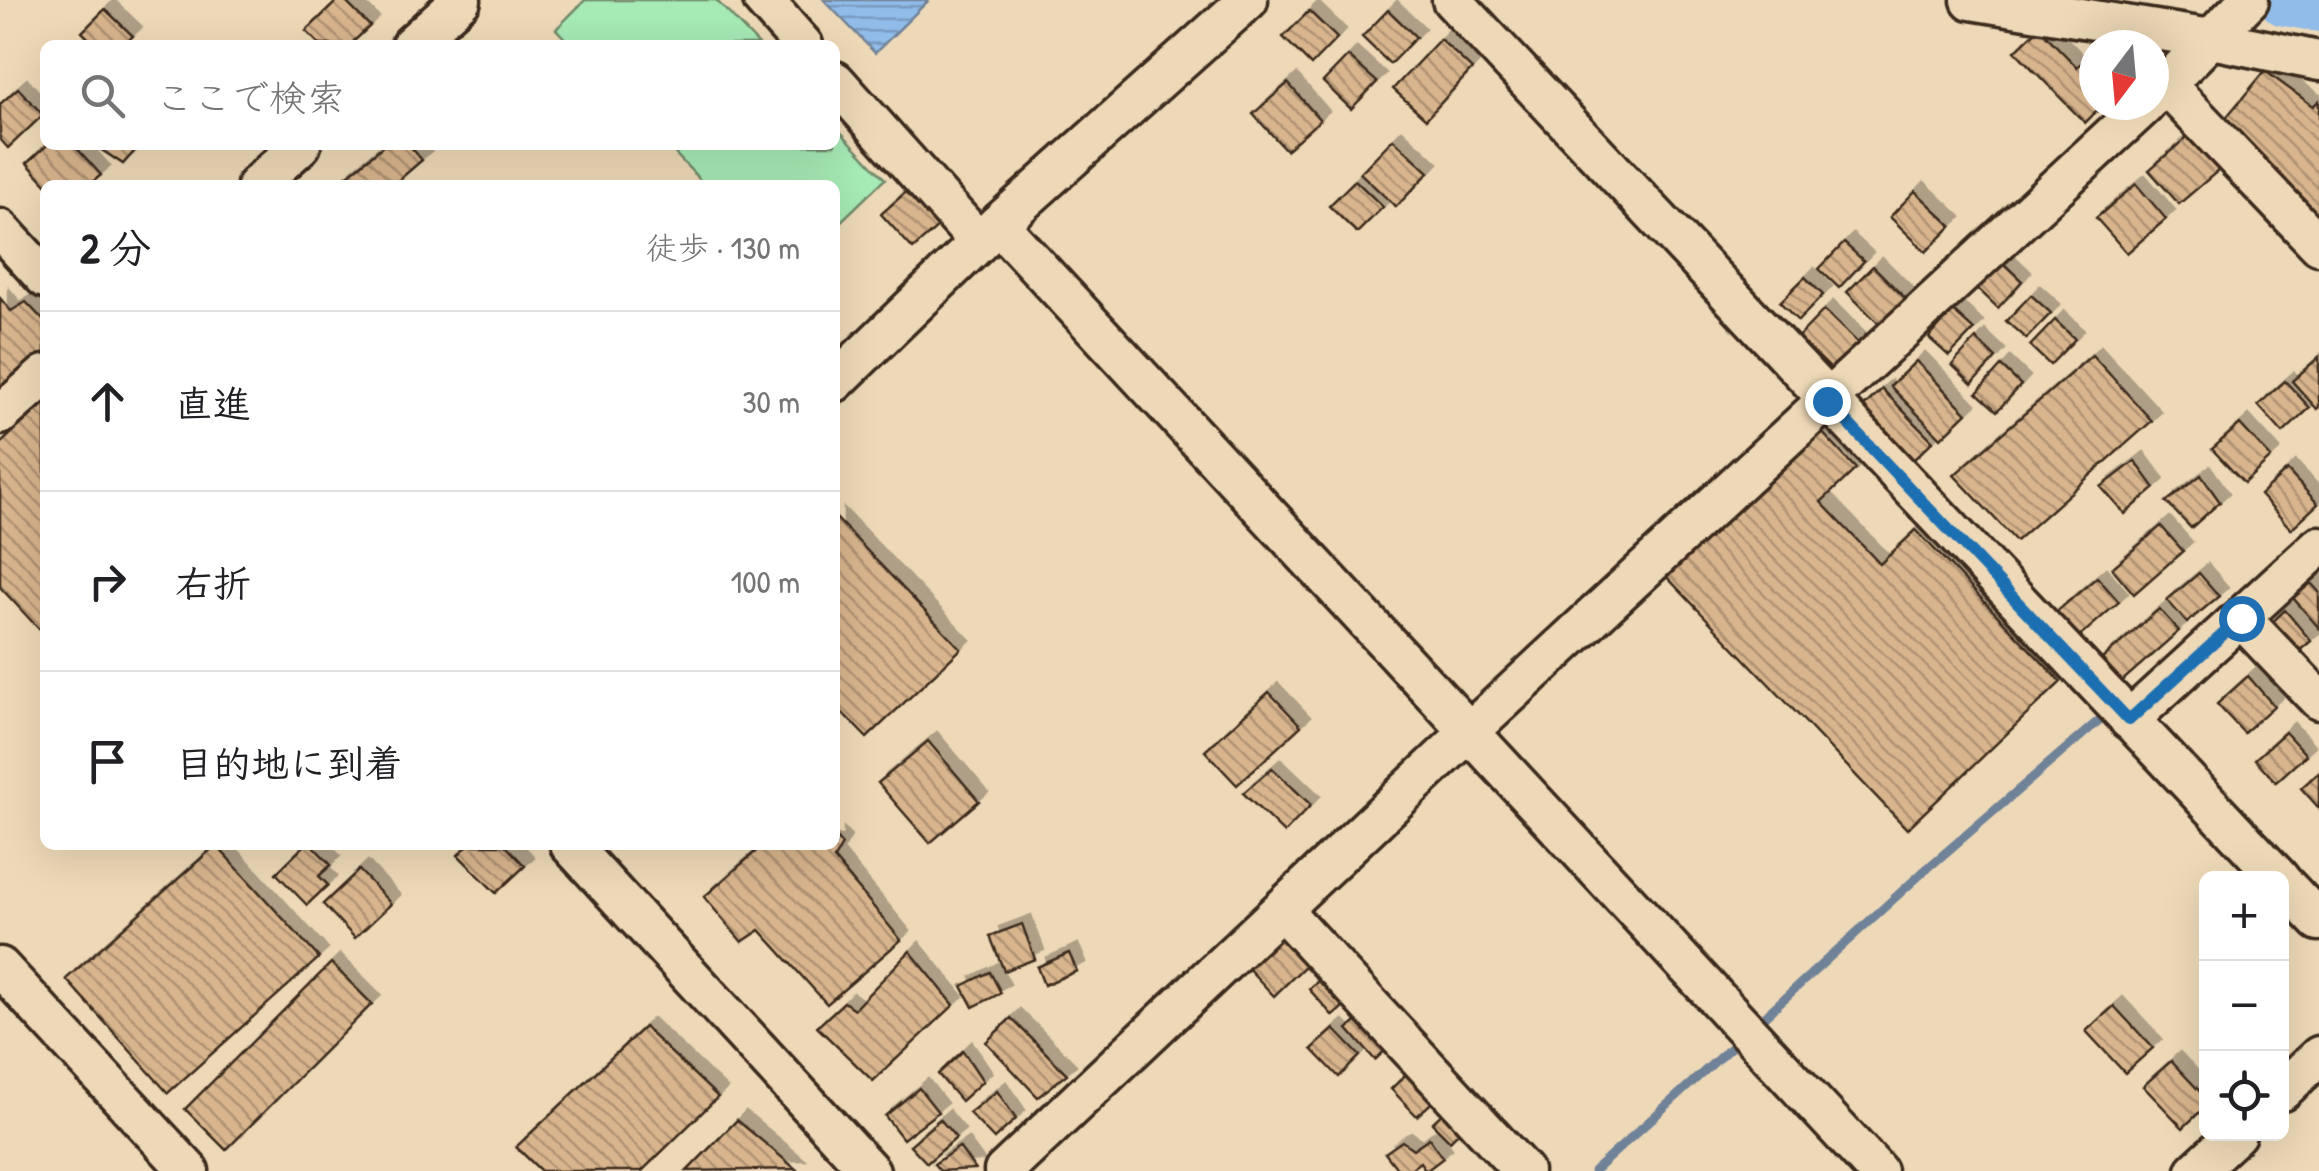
<!DOCTYPE html>
<html lang="ja">
<meta charset="utf-8">
<style>
body{margin:0;font-family:"Patrick Hand","Klee One",sans-serif;background:#f6f6f6;color:#202124}
.controls{position:absolute;right:30px;bottom:30px;display:grid;overflow:hidden;border-radius:15px;box-shadow:0 10px 40px #0002}
.controls button{width:90px;height:90px;display:grid;place-items:center;padding:0;border:0;border-bottom:2px solid #e0e0e0;background:#fff;color:#202124;font:50px sans-serif}
.compass{position:absolute;left:2079px;top:30px;width:90px;height:90px;border-radius:50%;background:#fff;box-shadow:0 10px 40px #0002;rotate:196deg}
.stop{position:absolute;width:30px;height:30px;margin:-22px;border:8px solid #1f6fb2;border-radius:50%;background:#fff}
.stop.end{background:#1f6fb2;border-color:#fff;box-shadow:0 2px 10px #0008}
.list{margin:0;padding:0;list-style:none}
h2{display:flex;justify-content:space-between;align-items:center;height:130px;margin:0;padding:0 40px;font-size:42px}
h2 small{font-size:32px;font-weight:400;color:#757577}
.list li{display:grid;grid-template-columns:65px 1fr auto;gap:30px;align-items:center;box-sizing:border-box;height:180px;padding:0 40px;border-top:2px solid #e0e0e0}
.list b{display:block;font-size:38px;white-space:nowrap}
.list em{font-size:32px;font-style:normal;color:#757577}
.icon{flex:none;width:55px;height:55px;fill:none;stroke:currentColor;stroke-width:2;stroke-linecap:round;stroke-linejoin:round}
.map{position:relative;flex:none;width:2319px;height:1171px;overflow:hidden}
.search{position:absolute;background:#fff;box-shadow:0 10px 40px #0002;left:40px;top:40px;width:800px;height:110px;display:flex;align-items:center;gap:25px;box-sizing:border-box;padding:0 35px;border-radius:15px;color:#757577;font-size:38px}
.panel{position:absolute;background:#fff;box-shadow:0 10px 40px #0002;left:40px;top:180px;width:800px;height:670px;border-radius:15px}
.map>svg:first-child{display:block}
.grass{fill:#a6eab5;stroke:#708a6a;stroke-width:2.5}
.water{fill:url(#water-rules);stroke:#6f8298;stroke-width:2.5}
.lines{fill:none;stroke-linecap:round;stroke-linejoin:round}
.stream{stroke:#6f8298;stroke-width:9}
.river{stroke:#91bcea;stroke-width:52}
.building{fill:url(#building-back-hatch);stroke:#3b2a1e;stroke-width:2.5;filter:url(#shadow)}
.minor-casing{stroke:#3b2a1e;stroke-width:45}
.minor{stroke:#edd9b7;stroke-width:38}
.route{stroke:#1f6fb2;stroke-width:12}
</style>
<div class="map">
<svg width="2319" height="1171" viewBox="0 0 2319 1171">
<defs>
<pattern id="water-rules" width="6" height="5" patternUnits="userSpaceOnUse" patternTransform="scale(2.5)"><rect width="6" height="5" fill="#91bcea"/><path d="M0 2.5h6" fill="none" stroke="#7899bd"/></pattern>
<pattern id="building-back-hatch" width="6" height="6" patternUnits="userSpaceOnUse" patternTransform="scale(2.5)"><rect width="6" height="6" fill="#d8b58d"/><path d="M-1 5l2 2M0 0l6 6M5-1l2 2" fill="none" stroke="#b09373"/></pattern>
<filter id="shadow"><feDropShadow dx="9" dy="-9" stdDeviation="0" flood-color="#0004"/></filter>
</defs>
<rect width="100%" height="100%" fill="#edd9b7"/>
<filter id="ink" filterUnits="userSpaceOnUse"><feTurbulence type="fractalNoise" baseFrequency=".01" numOctaves="2"/><feDisplacementMap in="SourceGraphic" scale="20" xChannelSelector="R" yChannelSelector="G"/><feConvolveMatrix kernelMatrix="1 2 1 2 8 2 1 2 1" color-interpolation-filters="sRGB"/></filter>
<g filter="url(#ink)">
<g class="grass">
<path d="M585,0H716L759,45H571L556,29Z"/>
<path d="M835,126L885,179L835,227V185H705L667,145H835Z"/>
</g>
<path class="water" d="M824,0H929L875,53Z"/>
<g class="lines">
<g class="stream">
<path d="M1755,1025L1922,873L2111,710"/>
<path d="M1594,1171L1740,1039"/>
</g>
<path class="river" d="M2285,0L2319,6"/>
</g>
<g class="building">
<path d="M338,0H344L370,26L350,45H320L306,31Z"/>
<path d="M105,9L133,36L123,45H95L82,32Z"/>
<path d="M1388,10L1416,37L1390,64L1362,37Z"/>
<path d="M1309,11L1337,38L1311,65L1283,37Z"/>
<path d="M2039,28L2077,67L2094,51V105H2103L2085,123L2015,51Z"/>
<path d="M1440,39L1472,69L1426,119L1393,89Z"/>
<path d="M1348,56L1377,82L1351,109L1323,82Z"/>
<path d="M2265,71L2313,106L2319,101V212L2312,220L2224,120Z"/>
<path d="M1288,83L1320,120L1286,150L1253,114Z"/>
<path d="M18,88L43,115L8,148L0,139V104Z"/>
<path d="M2188,136L2219,170L2179,204L2149,170Z"/>
<path d="M1393,139L1429,172L1396,207L1360,173Z"/>
<path d="M47,145H74L101,175L89,185H47L27,163Z"/>
<path d="M103,145H140L123,164L100,149Z"/>
<path d="M384,145H409L422,160L393,185H346L342,180Z"/>
<path d="M1355,180L1383,207L1357,233L1329,206Z"/>
<path d="M2136,184L2166,219L2127,253L2096,218Z"/>
<path d="M1915,191L1952,226L1926,252L1890,217Z"/>
<path d="M906,192L938,227L913,249L881,214Z"/>
<path d="M1844,243L1864,261L1839,288L1819,269Z"/>
<path d="M2003,263L2022,281L1998,308L1978,289Z"/>
<path d="M1873,266L1908,301L1882,327L1847,292Z"/>
<path d="M1805,277L1823,295L1798,321L1780,302Z"/>
<path d="M2031,295L2051,313L2026,339L2006,321Z"/>
<path d="M0,298L11,311L26,302L45,322V358L0,400Z"/>
<path d="M1824,310L1860,345L1834,372L1798,337Z"/>
<path d="M1953,311L1974,330L1949,356L1929,338Z"/>
<path d="M2055,320L2075,339L2050,365L2030,346Z"/>
<path d="M1976,339L1996,358L1972,384L1952,365Z"/>
<path d="M2092,355L2152,421L2016,541L1954,475Z"/>
<path d="M2319,357V407L2317,409L2292,381Z"/>
<path d="M1916,361L1967,413L1941,438L1890,386Z"/>
<path d="M2001,366L2021,385L1997,411L1977,393Z"/>
<path d="M2285,381L2310,408L2283,433L2258,405Z"/>
<path d="M1882,389L1933,441L1907,466L1856,414Z"/>
<path d="M45,402V623L39,629L0,587V444Z"/>
<path d="M2240,424L2271,458L2244,483L2212,449Z"/>
<path d="M1819,429L1856,469L1821,502L1880,564L1916,530L2061,682L1907,829L1665,575Z"/>
<path d="M2135,461L2155,488L2125,514L2101,487Z"/>
<path d="M2287,470L2318,504L2291,529L2260,495Z"/>
<path d="M2201,475L2220,502L2191,528L2166,502Z"/>
<path d="M835,517L961,649L867,738L835,705Z"/>
<path d="M2161,526L2183,551L2134,594L2112,568Z"/>
<path d="M2199,573L2219,596L2187,623L2167,600Z"/>
<path d="M2097,577L2119,602L2070,645L2048,619Z"/>
<path d="M2311,583L2319,592V628L2293,598Z"/>
<path d="M2159,609L2179,631L2120,683L2101,660Z"/>
<path d="M2285,610L2311,641L2293,656L2268,626Z"/>
<path d="M2248,676L2274,706L2244,733L2217,704Z"/>
<path d="M1269,692L1301,726L1237,785L1205,751Z"/>
<path d="M2285,732L2306,755L2276,782L2255,759Z"/>
<path d="M928,741L979,801L930,843L878,783Z"/>
<path d="M1272,768L1311,805L1284,833L1243,793Z"/>
<path d="M2319,772V808L2301,788Z"/>
<path d="M835,837L842,845L834,859L901,940L827,1004L760,930L742,942L704,897L763,845H835Z"/>
<path d="M216,845L319,958L168,1093L66,979Z"/>
<path d="M305,845H312L331,865L319,876L328,885L307,905L276,873Z"/>
<path d="M468,845H505L525,866L496,893L458,855Z"/>
<path d="M359,870L391,904L355,938L323,904Z"/>
<path d="M1022,924L1035,959L1004,971L990,936Z"/>
<path d="M1282,937L1307,964L1274,996L1248,968Z"/>
<path d="M910,951L954,1005L873,1081L817,1027L844,1002L854,1009Z"/>
<path d="M1069,953L1077,971L1044,985L1037,967Z"/>
<path d="M331,963L372,1004L226,1150L185,1109Z"/>
<path d="M990,972L1001,993L973,1007L962,986Z"/>
<path d="M1327,973L1351,1000L1333,1016L1309,989Z"/>
<path d="M2114,1006L2153,1048L2125,1073L2086,1031Z"/>
<path d="M1365,1014L1392,1044L1375,1060L1348,1029Z"/>
<path d="M1011,1018L1067,1074L1038,1097L986,1042Z"/>
<path d="M644,1027L718,1097L642,1171H541L516,1147Z"/>
<path d="M1334,1029L1360,1056L1339,1077L1312,1049Z"/>
<path d="M963,1051L983,1081L961,1101L938,1074Z"/>
<path d="M2171,1061L2206,1098V1106L2183,1128L2143,1086Z"/>
<path d="M1412,1068L1439,1096L1417,1116L1391,1089Z"/>
<path d="M919,1088L938,1112L903,1139L885,1116Z"/>
<path d="M997,1091L1016,1119L994,1139L969,1113Z"/>
<path d="M1450,1106L1467,1124L1450,1141L1432,1123Z"/>
<path d="M940,1119L956,1138L927,1163L910,1145Z"/>
<path d="M737,1120L796,1169L687,1171Z"/>
<path d="M1429,1138L1443,1158L1426,1171L1420,1162L1408,1171H1399L1385,1153L1402,1141L1413,1149Z"/>
<path d="M959,1147L975,1169L940,1171L934,1164Z"/>
</g>
<g class="lines">
<g class="minor-casing">
<g id="minor">
<path d="M763,0L803,45"/>
<path d="M1452,0L2279,878"/>
<path d="M1971,0L2211,39L2319,61"/>
<path d="M411,45L461,0"/>
<path d="M835,81L979,242"/>
<path d="M2166,85L2319,245"/>
<path d="M2154,96L2249,0"/>
<path d="M257,185L301,145"/>
<path d="M998,224L1877,1171"/>
<path d="M0,229L45,278"/>
<path d="M835,382L998,224L1248,0"/>
<path d="M0,415L45,375"/>
<path d="M2241,618L2319,700"/>
<path d="M2129,720L2319,546"/>
<path d="M570,845L870,1171"/>
<path d="M2282,882L2319,921"/>
<path d="M1283,911L1523,1171"/>
<path d="M0,967L189,1171"/>
<path d="M2282,1091L2319,1056"/>
<path d="M1004,1171L1468,733L2145,105"/>
<path d="M2196,1171L2236,1134"/>
</g>
</g>
<use href="#minor" class="minor"/>
</g>
</g>
<g class="lines" filter="url(#ink)">
<path class="route" d="M1827,401L2129,720L2241,618"/>
</g>
</svg>
<div class="controls">
<button>+</button>
<button>−</button>
<button><svg class="icon" aria-label="locate" viewBox="0 0 24 24"><circle cx="12" cy="12" r="6"/><path d="M12 2v4M12 18v4M2 12h4M18 12h4"/></svg></button>
</div>
<svg class="compass" viewBox="-18 -18 36 36"><path d="M0-13l5 13h-10z" fill="#e53935"/><path d="M0 13l5-13h-10z" fill="#757577"/></svg>
<div class="stop" style="left:2241px;top:618px"></div>
<div class="stop end" style="left:1827px;top:401px"></div>
<div class="search"><svg class="icon" aria-label="search" viewBox="0 0 24 24"><circle cx="10" cy="10" r="6"/><path d="M15 15l6 6"/></svg>ここで検索</div>
<section class="panel">
<h2>2 分<small>徒歩 · 130 m</small></h2>
<ul class="list">
<li><svg class="icon" aria-label="ahead" viewBox="0 0 24 24"><path d="M12 20V5M6 11l6-6 6 6"/></svg><div><b>直進</b></div><em>30 m</em></li>
<li><svg class="icon" aria-label="right" viewBox="0 0 24 24"><path d="M7 20v-9h11M14 6l5 5-5 5"/></svg><div><b>右折</b></div><em>100 m</em></li>
<li><svg class="icon" aria-label="arrive" viewBox="0 0 24 24"><path d="M6 21V4h12l-3 4 3 4H6"/></svg><div><b>目的地に到着</b></div></li>
</ul>
</section>
</div>
